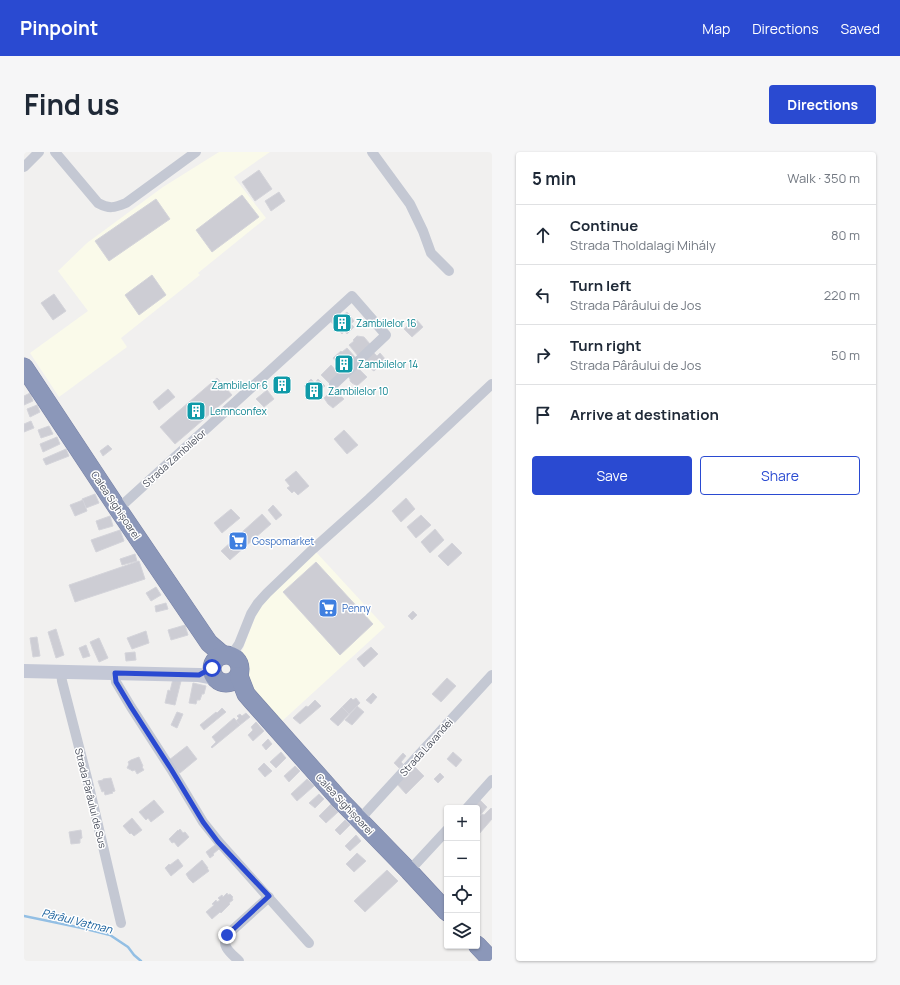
<!DOCTYPE html>
<meta charset="utf-8">
<style>
body{margin:0;font-family:Manrope,sans-serif;background:#f6f6f7;color:#1f2937}
.controls{position:absolute;right:12px;bottom:12px;display:grid;overflow:hidden;border-radius:4px;box-shadow:0 1px 3px #0004}
.controls button{width:36px;height:36px;display:grid;place-items:center;padding:0;border:0;border-bottom:1px solid #e0e1e3;background:#fff;color:#1f2937;font:20px sans-serif}
.stop{position:absolute;width:12px;height:12px;margin:-9px;border:3px solid #2a4ad1;border-radius:50%;background:#fff}
.stop.end{background:#2a4ad1;border-color:#fff;box-shadow:0 1px 4px #0008}
.list{margin:0;padding:0;list-style:none}
h2{display:flex;justify-content:space-between;align-items:center;height:52px;margin:0;padding:0 16px;font-size:17px}
h2 small{font-size:13px;font-weight:400;color:#747a83}
.list li{display:grid;grid-template-columns:26px 1fr auto;gap:12px;align-items:center;box-sizing:border-box;height:60px;padding:0 16px;border-top:1px solid #e0e1e3}
.list b{display:block;font-size:15px;white-space:nowrap}
.list p{margin:0;font-size:13px;white-space:nowrap;color:#747a83}
.list em{font-size:13px;font-style:normal;color:#747a83}
.actions{display:flex;gap:8px;padding:12px 16px}
.actions a{flex:1;padding:9px 0;border:1px solid #2a4ad1;border-radius:4px;text-align:center;font-size:14px;color:#2a4ad1}
.actions .main{background:#2a4ad1;color:#fff}
.icon{flex:none;width:22px;height:22px;fill:none;stroke:currentColor;stroke-width:2;stroke-linecap:round;stroke-linejoin:round}
.map{position:relative;flex:none;width:468px;height:809px;overflow:hidden;border-radius:4px}
header{display:flex;align-items:center;gap:24px;box-sizing:border-box;height:56px;padding:0 20px;background:#2a4ad1;color:#fff}
header strong{font-size:19px}
nav{display:flex;gap:22px;margin-inline-start:auto;font-size:14px}
.intro{display:flex;align-items:center;justify-content:space-between;box-sizing:border-box;height:96px;padding:0 24px}
h1{margin:0;font-size:28px}
.button{padding:10px 18px;border-radius:4px;background:#2a4ad1;color:#fff;font-size:14px;font-weight:700}
main{display:flex;gap:24px;padding:0 24px}
aside{flex:1;background:#fff;border-radius:4px;box-shadow:0 1px 3px #0004}
.map>svg:first-child{display:block}
.commercial{fill:#fafaea}
.lines{fill:none;stroke-linecap:round;stroke-linejoin:round}
.stream{stroke:#93bfe4;stroke-width:2.5}
.building{fill:#cdcdd4;stroke:#d4d4da}
.highway-casing{stroke:#7781a5;stroke-width:19}
.street{stroke:#c4c8d3;stroke-width:10}
.secondary{stroke:#c4c8d6;stroke-width:14}
.highway{stroke:#8b97b9;stroke-width:18}
.route{stroke:#2a4ad1;stroke-width:5}
.labels{text-anchor:middle;stroke-width:3;stroke-linejoin:round;paint-order:stroke}
.culture-label{font-size:10px;fill:#0d838f;stroke:#fff;text-anchor:start}
.street-label{font-size:10px;fill:#494e5b;stroke:#fff}
.shop-label{font-size:10px;fill:#366cbe;stroke:#fff;text-anchor:start}
.water-label{font-size:11px;font-style:italic;fill:#19619d;stroke:#fff}
</style>
<header>
<strong>Pinpoint</strong>
<nav><a>Map</a><a>Directions</a><a>Saved</a></nav>
</header>
<div class="intro"><h1>Find us</h1><a class="button">Directions</a></div>
<main>
<div class="map">
<svg width="468" height="809" viewBox="0 0 468 809">
<rect width="100%" height="100%" fill="#f1f0ef"/>
<g class="commercial">
<path d="M195,0H246L210,25L242,66L174,121L176,123L97,186L103,195L35,245L6,201L64,159L34,119L63,91L139,35Z"/>
<path d="M292,400L361,475L257,570L220,526L221,515L217,502L228,473L236,455L255,435Z"/>
</g>
<g class="lines">
<path class="stream" d="M0,764L58,776L86,783L104,795L110,803L117,809"/>
</g>
<g class="building">
<path d="M235,18L248,37L231,49L218,30Z"/>
<path d="M255,40L261,49L247,59L241,49Z"/>
<path d="M218,43L235,65L188,100L172,78Z"/>
<path d="M132,47L146,67L85,109L71,89Z"/>
<path d="M128,123L142,143L115,163L101,143Z"/>
<path d="M30,142L42,159L29,168L17,151Z"/>
<path d="M323,160L330,169L327,172L330,175L323,182L320,179L318,182L307,170L316,161L318,164Z"/>
<path d="M391,166L399,175L388,185L380,177Z"/>
<path d="M333,184L340,185L346,192L334,204L325,193L330,189L329,188Z"/>
<path d="M323,196L332,206L319,218L309,206L317,199L318,200Z"/>
<path d="M349,200L353,204L356,201L362,208L350,219L344,215L343,212L341,208Z"/>
<path d="M307,213L315,222L305,231L297,223Z"/>
<path d="M334,216L343,225L333,234L328,231L326,229V227L324,224Z"/>
<path d="M259,224L267,232L257,242L249,233Z"/>
<path d="M193,226L208,243L151,292L136,275Z"/>
<path d="M287,227L291,231L294,227L301,234L289,244L280,234Z"/>
<path d="M144,237L151,245L135,258L129,250Z"/>
<path d="M310,237L320,247L309,256L304,252L300,246Z"/>
<path d="M243,238L250,247L240,255L232,247Z"/>
<path d="M6,241L9,249L0,253V244Z"/>
<path d="M13,253L16,260L6,265L3,257Z"/>
<path d="M7,269L10,276L0,280V272Z"/>
<path d="M25,274L29,282L17,286L14,278Z"/>
<path d="M320,278L334,293L323,302L310,287Z"/>
<path d="M33,285L36,292L19,300L16,292Z"/>
<path d="M84,293L88,297L79,304L76,299Z"/>
<path d="M42,297L45,304L22,313L19,307Z"/>
<path d="M272,319L285,334L274,343L270,339L268,341L263,336L266,334L261,328Z"/>
<path d="M71,342L75,351L62,356L58,347Z"/>
<path d="M382,346L391,357L377,370L368,359Z"/>
<path d="M59,348L63,359L51,364L46,353Z"/>
<path d="M249,353L258,363L252,368L244,358Z"/>
<path d="M207,357L216,366L198,381L190,371Z"/>
<path d="M238,362L247,372L206,408L197,399Z"/>
<path d="M397,363L407,373L392,386L383,375Z"/>
<path d="M86,364L89,374L75,378L72,369Z"/>
<path d="M411,377L420,388L406,401L397,390Z"/>
<path d="M96,378L100,389L72,400L67,388Z"/>
<path d="M428,391L438,401L424,414L414,404Z"/>
<path d="M111,402L113,409L98,413L96,407Z"/>
<path d="M115,409L121,427L51,450L45,433Z"/>
<path d="M292,410L349,472L316,503L259,440Z"/>
<path d="M132,435L137,443L127,449L122,441Z"/>
<path d="M142,451L144,457L132,460L131,454Z"/>
<path d="M389,459L393,463L388,468L384,464Z"/>
<path d="M161,473L164,483L147,488L144,478Z"/>
<path d="M32,477L40,503L32,506L24,480Z"/>
<path d="M122,479L125,491L108,497L103,486Z"/>
<path d="M13,485L16,504L9,505L6,486Z"/>
<path d="M75,486L84,506L75,510L66,490Z"/>
<path d="M62,493L66,504L59,506L55,496Z"/>
<path d="M347,495L354,502L340,515L333,507Z"/>
<path d="M111,500L112,508L102,509L101,501Z"/>
<path d="M423,526L432,534L417,550L408,542Z"/>
<path d="M149,527L157,529L151,553L141,551L144,538L146,539Z"/>
<path d="M169,531L182,534L180,542H178L176,548H173L172,552L165,551Z"/>
<path d="M349,541L353,545L347,552L342,548Z"/>
<path d="M327,546L329,548L332,546L336,551L325,562L318,555Z"/>
<path d="M291,548L297,554L276,572L269,566L282,554L284,555Z"/>
<path d="M333,554L340,560L328,573L321,568Z"/>
<path d="M318,555L325,562L314,574L306,567Z"/>
<path d="M198,556L202,560L180,578L176,573L192,560L193,561Z"/>
<path d="M153,560L159,562L153,576L147,573Z"/>
<path d="M222,561L226,565L216,573L212,569L215,566L213,564L216,562L218,564Z"/>
<path d="M210,566L216,573L188,596L187,595L192,590L188,585Z"/>
<path d="M232,570L240,579L229,589L224,583L229,578L227,575Z"/>
<path d="M244,587L248,592L242,598L238,593Z"/>
<path d="M163,594L173,607L156,621L145,608Z"/>
<path d="M257,600L262,606L252,616L246,610Z"/>
<path d="M429,600L438,608L432,615L423,607Z"/>
<path d="M379,601L382,604L377,610L379,612L375,616L370,611Z"/>
<path d="M115,605L119,614L118,615L120,618L113,622L111,618L108,619L107,618L103,616L105,612L104,610L107,608Z"/>
<path d="M240,611L248,619L241,625L234,617Z"/>
<path d="M271,614L276,619L265,630L260,624Z"/>
<path d="M390,614L400,624L382,642L373,632Z"/>
<path d="M416,621L420,625L414,631L410,627Z"/>
<path d="M87,626L91,639L88,640L89,641L81,643L80,639L78,640L74,629L79,628V627Z"/>
<path d="M283,627L290,634L273,649L267,642Z"/>
<path d="M295,642L300,647L291,656L285,651Z"/>
<path d="M454,646L463,655L453,667V656H445Z"/>
<path d="M130,648L140,660L127,670L124,666L122,668L115,660Z"/>
<path d="M307,652L314,660L302,671L295,664Z"/>
<path d="M467,656L468,657V667L455,682L453,680V667L458,662L460,663Z"/>
<path d="M108,666L118,678L110,684L107,681L106,682L99,674Z"/>
<path d="M321,668L326,673L316,683L311,678Z"/>
<path d="M156,677L159,681L161,680L165,685L154,695L150,690L148,691L145,687L154,678V679Z"/>
<path d="M57,678L58,686L56,687V691L47,692L45,680Z"/>
<path d="M332,683L337,689L326,699L321,694Z"/>
<path d="M191,693L195,697L189,702L190,703L186,706L182,700Z"/>
<path d="M333,701L342,709L330,720L322,712Z"/>
<path d="M154,707L159,714L147,724L141,716L145,712L146,713Z"/>
<path d="M178,708L184,716H183L185,719L169,731L165,727L162,722Z"/>
<path d="M363,718L374,729L341,760L330,749Z"/>
<path d="M203,741L204,743L206,742L209,745L208,746L209,748L205,751L206,752L197,761L196,760L188,767L182,760L190,753L188,752L192,748L193,750L196,748L194,746L198,743L199,745Z"/>
</g>
<g class="lines">
<g class="highway-casing">
<g id="highway">
<path d="M0,215L94,357L185,491L199,503"/>
<circle cx="202" cy="517" r="14"/>
<path d="M215,524L222,542L228,549L316,648L385,719L423,760"/>
<path d="M453,793L468,809"/>
</g>
</g>
<g class="street">
<path d="M31,0L74,51C85,57 90,56 102,51L172,0"/>
<path d="M348,0L386,52L399,79L407,101L425,119"/>
<path d="M0,15L15,0"/>
<path d="M94,357L328,144L362,183L310,232"/>
<path d="M207,504L215,492L227,462L234,451L243,441L289,397L345,347L468,232"/>
<path d="M37,520L38,529L63,626L97,771"/>
<path d="M91,521L92,530L107,555L147,617L179,670L195,690L285,791"/>
<path d="M443,656L468,628"/>
<path d="M335,668L468,523"/>
<path d="M385,719L423,678"/>
<path d="M215,809C208,802 196,794 203,783L245,745"/>
</g>
<path class="secondary" d="M0,519L175,523L191,526"/>
<use href="#highway" class="highway"/>
</g>
<g class="lines">
<path class="route" d="M188,516L175,523L91,521L92,530L107,555L147,617L179,670L194,690L245,744L203,783"/>
</g>
<defs>
<g id="building-square" transform="scale(1)"><rect x="-9" y="-9" width="18" height="18" rx="4" fill="#0f9aa8" stroke="#fff"/><path d="M-4-6H4V6H1V3H-1V6H-4ZM-2.5-4.3h1.7v1.8h-1.7ZM.8-4.3h1.7v1.8H.8ZM-2.5-1h1.7V.8h-1.7ZM.8-1h1.7V.8H.8Z" fill="#fff"/></g>
<g id="supermarket-square" transform="scale(1)"><rect x="-9" y="-9" width="18" height="18" rx="4" fill="#3f7fe0" stroke="#fff"/><path d="M-6-5.5h2.5l.6 2H6L4.5 2H-2.5L-4.4-4H-6ZM-1.5 3.2a1.3 1.3 0 1 0 .1 0ZM3 3.2a1.3 1.3 0 1 0 .1 0Z" fill="#fff"/></g>
</defs>
<g fill-rule="evenodd">
<use href="#building-square" x="318" y="171"/>
<use href="#building-square" x="320" y="212"/>
<use href="#building-square" x="258" y="233"/>
<use href="#building-square" x="290" y="239"/>
<use href="#building-square" x="172" y="259"/>
<use href="#supermarket-square" x="214" y="389"/>
<use href="#supermarket-square" x="304" y="456"/>
</g>
<g class="labels">
<g class="culture-label">
<text x="332" y="175">Zambilelor 16</text>
<text x="334" y="216">Zambilelor 14</text>
<text x="244" y="237" text-anchor="end">Zambilelor 6</text>
<text x="304" y="243">Zambilelor 10</text>
<text x="186" y="263">Lemnconfex</text>
</g>
<g class="street-label">
<text transform="translate(150 306) rotate(-42)" y="4">Strada Zambilelor</text>
<text transform="translate(92 353) rotate(56)" y="4">Calea Sighișoarei</text>
<text transform="translate(402 595) rotate(-48)" y="4">Strada Lavandei</text>
<text transform="translate(67 646) rotate(76)" y="4">Strada Pârâului de Sus</text>
<text transform="translate(321 652) rotate(47)" y="4">Calea Sighișoarei</text>
</g>
<g class="shop-label">
<text x="228" y="393">Gospomarket</text>
<text x="318" y="460">Penny</text>
</g>
<g class="water-label">
<text transform="translate(53 769) rotate(14)" y="4">Pârâul Vațman</text>
</g>
</g>
</svg>
<div class="controls">
<button>+</button>
<button>−</button>
<button><svg class="icon" aria-label="locate" viewBox="0 0 24 24"><circle cx="12" cy="12" r="6"/><path d="M12 2v4M12 18v4M2 12h4M18 12h4"/></svg></button>
<button><svg class="icon" aria-label="layers" viewBox="0 0 24 24"><path d="M12 4l9 5-9 5-9-5zM3 14l9 5 9-5"/></svg></button>
</div>
<div class="stop" style="left:188px;top:516px"></div>
<div class="stop end" style="left:203px;top:783px"></div>
</div>
<aside>
<h2>5 min<small>Walk · 350 m</small></h2>
<ul class="list">
<li><svg class="icon" aria-label="ahead" viewBox="0 0 24 24"><path d="M12 20V5M6 11l6-6 6 6"/></svg><div><b>Continue</b><p>Strada Tholdalagi Mihály</p></div><em>80 m</em></li>
<li><svg class="icon" aria-label="left" viewBox="0 0 24 24"><path d="M17 20v-9H6M10 6l-5 5 5 5"/></svg><div><b>Turn left</b><p>Strada Pârâului de Jos</p></div><em>220 m</em></li>
<li><svg class="icon" aria-label="right" viewBox="0 0 24 24"><path d="M7 20v-9h11M14 6l5 5-5 5"/></svg><div><b>Turn right</b><p>Strada Pârâului de Jos</p></div><em>50 m</em></li>
<li><svg class="icon" aria-label="arrive" viewBox="0 0 24 24"><path d="M6 21V4h12l-3 4 3 4H6"/></svg><div><b>Arrive at destination</b></div></li>
</ul>
<div class="actions"><a class="main">Save</a><a>Share</a></div>
</aside>
</main>
